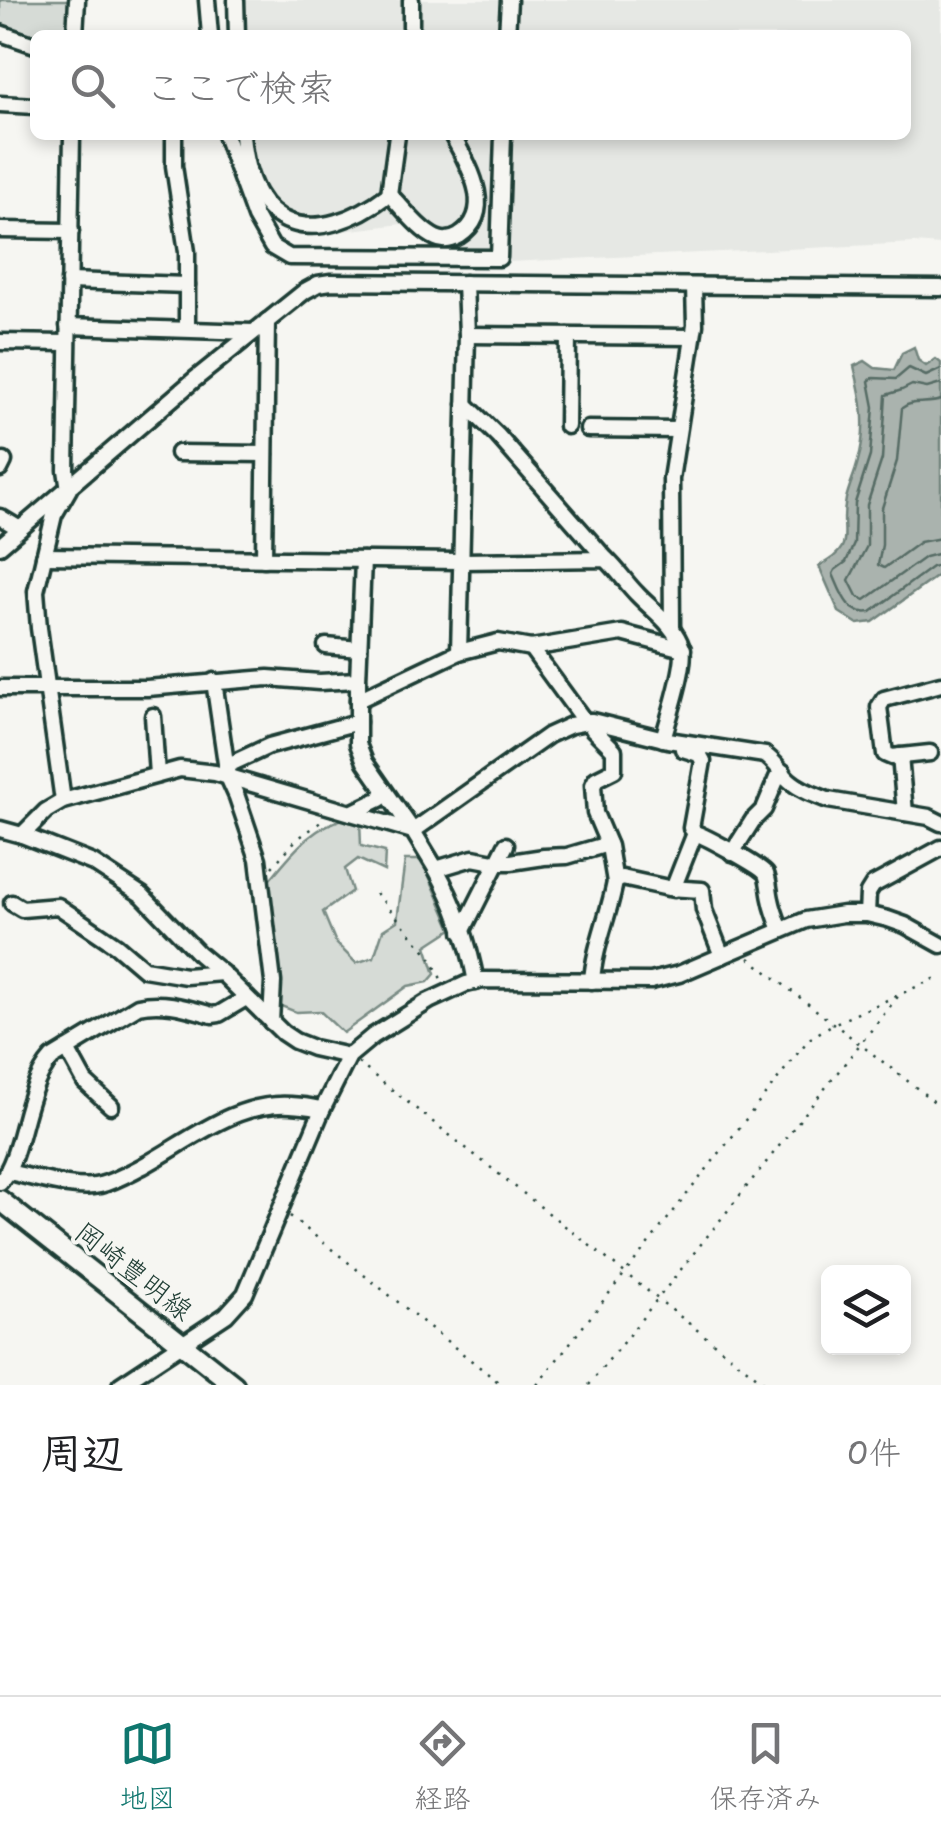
<!DOCTYPE html>
<html lang="ja">
<meta charset="utf-8">
<style>
body{margin:0;font-family:"Shantell Sans","Klee One",sans-serif;background:#f6f6f6;color:#202124}
.controls{position:absolute;right:30px;bottom:30px;display:grid;overflow:hidden;border-radius:15px;box-shadow:0 5px 15px #0003}
.controls button{width:90px;height:90px;display:grid;place-items:center;padding:0;border:0;border-bottom:2px solid #e0e0e0;background:#fff;color:#202124;font:50px sans-serif}
.list{margin:0;padding:0;list-style:none}
h2{display:flex;justify-content:space-between;align-items:center;height:130px;margin:0;padding:0 40px;font-size:42px}
h2 small{font-size:32px;font-weight:400;color:#757577}
.icon{flex:none;width:55px;height:55px;fill:none;stroke:currentColor;stroke-width:2;stroke-linecap:round;stroke-linejoin:round}
.map{position:relative;flex:none;width:941px;height:1385px;overflow:hidden}
.search{position:absolute;background:#fff;box-shadow:0 5px 15px #0003;left:30px;right:30px;top:30px;height:110px;display:flex;align-items:center;gap:25px;box-sizing:border-box;padding:0 35px;border-radius:15px;color:#757577;font-size:38px}
.sheet{height:310px;background:#fff}
nav{display:flex;justify-content:space-around;align-items:center;box-sizing:border-box;height:140px;border-top:2px solid #e0e0e0;background:#fff;font-size:28px;color:#757577}
nav a{display:grid;justify-items:center;gap:5px}
nav .on{color:#0f766e}
.map>svg:first-child{display:block}
.built{fill:#e6e8e4}
.green{fill:#d6dbd6;stroke:#7a8c85;stroke-width:2.5}
.water{fill:#aab3ae;stroke:#72847d;stroke-width:2.5}
.lines{fill:none;stroke-linecap:round;stroke-linejoin:round}
.shore{stroke:#576c65;stroke-width:2.5}
.minor-casing{stroke:#1f3d34;stroke-width:21}
.major-casing{stroke:#1f3d34;stroke-width:25}
.path{stroke:#1f3d34;stroke-width:2.5;stroke-dasharray:2.5 8;stroke-linecap:butt}
.minor{stroke:#f6f6f2;stroke-width:14}
.major{stroke:#f6f6f2;stroke-width:18}
.labels{text-anchor:middle;stroke-width:8;stroke-linejoin:round;paint-order:stroke}
.street-label{font-size:28px;fill:#1f3d34;stroke:#f6f6f2}
</style>
<div class="map">
<svg width="941" height="1385" viewBox="0 0 941 1385">
<rect width="100%" height="100%" fill="#f6f6f2"/>
<filter id="ink" filterUnits="userSpaceOnUse"><feTurbulence type="fractalNoise" baseFrequency=".01" numOctaves="2"/><feDisplacementMap in="SourceGraphic" scale="20" xChannelSelector="R" yChannelSelector="G"/><feConvolveMatrix kernelMatrix="1 2 1 2 8 2 1 2 1" color-interpolation-filters="sRGB"/></filter>
<g filter="url(#ink)">
<path class="built" d="M241,0H941V245L914,243L467,264L427,221L343,231L296,220L267,197L253,162L251,135H906V35H243Z"/>
<g class="green">
<path d="M0,0H70L68,35H35V39L0,27Z"/>
<path d="M350,817L360,820L361,846L385,852L384,871L358,859L345,869L352,891L323,912L336,943L356,963L374,957L383,930L397,921L405,860H422L452,929L426,946L435,974L428,982L408,986L343,1033L320,1011L296,1012L276,1004L267,883C291,854 312,825 350,817Z"/>
</g>
<path class="water" d="M914,347L918,360L926,366L936,359L941,363V573L873,622L858,624L839,612L819,566C859,545 838,534 846,499C849,486 855,474 858,461C868,427 862,398 854,366L865,361L875,368L894,370L902,353Z"/>
<g class="lines">
<g class="shore">
<path d="M941,369L926,376L909,368L896,379L873,378L869,381L874,407L870,456L855,503L854,544L846,562L835,570L833,574C841,592 847,616 871,612L932,567L941,565"/>
<path d="M941,384L927,388L912,385L902,390L886,395L882,459L867,505V546L849,580L857,596L865,600L925,557L941,553"/>
<path d="M941,400C927,405 914,399 902,408L897,461L882,508V545L878,565L884,568L920,542L941,538"/>
</g>
<g class="minor-casing">
<g id="minor">
<path d="M207,0L210,35"/>
<path d="M236,0L237,35"/>
<path d="M0,33L35,45"/>
<path d="M75,35L77,0"/>
<path d="M411,35V0"/>
<path d="M507,35L509,0"/>
<path d="M0,104L35,106"/>
<path d="M174,135V166L187,252V329"/>
<path d="M225,135L255,217L272,247L289,257L499,258L503,135"/>
<path d="M242,135C250,233 315,250 389,194L397,135"/>
<path d="M389,194C403,208 419,230 436,238C444,242 452,240 459,236C498,211 467,163 452,135"/>
<path d="M0,230L71,231"/>
<path d="M69,281L187,285"/>
<path d="M68,326L253,332"/>
<path d="M467,335L692,337"/>
<path d="M0,342L67,343"/>
<path d="M465,404L498,436L606,559"/>
<path d="M567,426L568,336"/>
<path d="M588,429L677,430"/>
<path d="M178,453L265,454"/>
<path d="M0,469L4,461"/>
<path d="M0,517L20,529"/>
<path d="M0,546L194,380L305,291L318,284L331,282L941,288"/>
<path d="M44,556L461,561L606,559C618,570 626,583 637,594C653,611 675,625 682,648C687,663 668,720 663,739"/>
<path d="M264,559L267,321"/>
<path d="M363,560L358,680V744L365,762L413,831L549,735L571,725L592,721L668,740L765,755C776,762 780,772 789,780C800,790 815,795 828,800L929,817L941,823"/>
<path d="M672,628L671,479L695,325L694,287"/>
<path d="M326,646L359,649"/>
<path d="M531,648L585,722"/>
<path d="M459,652L467,335L465,283"/>
<path d="M214,681L228,777L237,797L258,859L273,982L271,1022"/>
<path d="M0,688H147L268,678L319,682L358,680"/>
<path d="M358,700L459,652L498,642L531,648L622,633L683,649"/>
<path d="M153,716L157,775"/>
<path d="M590,721L593,729L614,750V770L596,779L593,785L595,813L609,846L615,882"/>
<path d="M683,749L699,754L703,761L691,828L695,833"/>
<path d="M930,753L892,757L885,754L879,707L884,699L941,684"/>
<path d="M900,756L905,813"/>
<path d="M226,766L269,746L358,722"/>
<path d="M63,801L39,628L36,591L54,515L69,489L66,470L72,135"/>
<path d="M351,813L413,831L436,869"/>
<path d="M0,829L22,835L93,863L142,895L199,954L222,973L283,1033L295,1041L313,1048L349,1056"/>
<path d="M22,835L46,811L63,801L180,769L215,773L351,813L380,799L384,790"/>
<path d="M732,853L753,820L764,809L777,778L783,772"/>
<path d="M673,889L695,833C705,836 762,867 766,874C769,881 769,891 771,899C773,910 777,920 781,930"/>
<path d="M12,903L22,909L58,906L117,946L144,969L186,976L222,973"/>
<path d="M867,914L868,893L873,885L941,848"/>
<path d="M462,932L506,845"/>
<path d="M592,981C594,948 609,915 615,882L622,878L668,888L702,890L704,910L722,956"/>
<path d="M476,982C469,944 455,903 436,869L473,858L494,862H511L544,857L567,856L608,844"/>
<path d="M67,1049L85,1082L111,1106"/>
<path d="M8,1172C34,1177 75,1191 100,1185C116,1181 129,1173 143,1166C189,1141 236,1101 291,1105C302,1106 312,1106 322,1110"/>
<path d="M0,1182C25,1152 22,1091 52,1058L138,1006C163,1000 187,1008 212,1015L219,1014L246,998"/>
<path d="M120,1385L226,1315L245,1294L322,1110L349,1056L373,1036L429,1001L466,984L482,980L651,981L679,974L806,920L843,914H867L888,919L905,925L941,945"/>
</g>
</g>
<g class="major-casing">
<path id="major" d="M0,1200L234,1385"/>
</g>
<g class="path">
<path d="M272,867L296,840L325,819"/>
<path d="M376,893L430,956L441,979"/>
<path d="M749,958L941,1107"/>
<path d="M358,1063L767,1385"/>
<path d="M290,1216L502,1385"/>
<path d="M537,1385L809,1039L833,1024L941,976"/>
<path d="M589,1385L900,994"/>
</g>
<use href="#minor" class="minor"/>
<use href="#major" class="major"/>
</g>
</g>
<g class="labels">
<g class="street-label">
<text transform="translate(134 1271) rotate(38)" y="10">岡崎豊明線</text>
</g>
</g>
</svg>
<div class="controls">
<button><svg class="icon" aria-label="layers" viewBox="0 0 24 24"><path d="M12 4l9 5-9 5-9-5zM3 14l9 5 9-5"/></svg></button>
</div>
<div class="search"><svg class="icon" aria-label="search" viewBox="0 0 24 24"><circle cx="10" cy="10" r="6"/><path d="M15 15l6 6"/></svg>ここで検索</div>
</div>
<section class="sheet">
<h2>周辺<small>0件</small></h2>
<ul class="list">
</ul>
</section>
<nav>
<a class="on"><svg class="icon" aria-label="map" viewBox="0 0 24 24"><path d="M3 6l6-2 6 2 6-2v14l-6 2-6-2-6 2zM9 4v14M15 6v14"/></svg>地図</a>
<a><svg class="icon" aria-label="directions" viewBox="0 0 24 24"><path d="M12 3l9 9-9 9-9-9zM9 14v-3h6M13 9l2 2-2 2"/></svg>経路</a>
<a><svg class="icon" aria-label="saved" viewBox="0 0 24 24"><path d="M7 4h10v16l-5-4-5 4z"/></svg>保存済み</a>
</nav>
